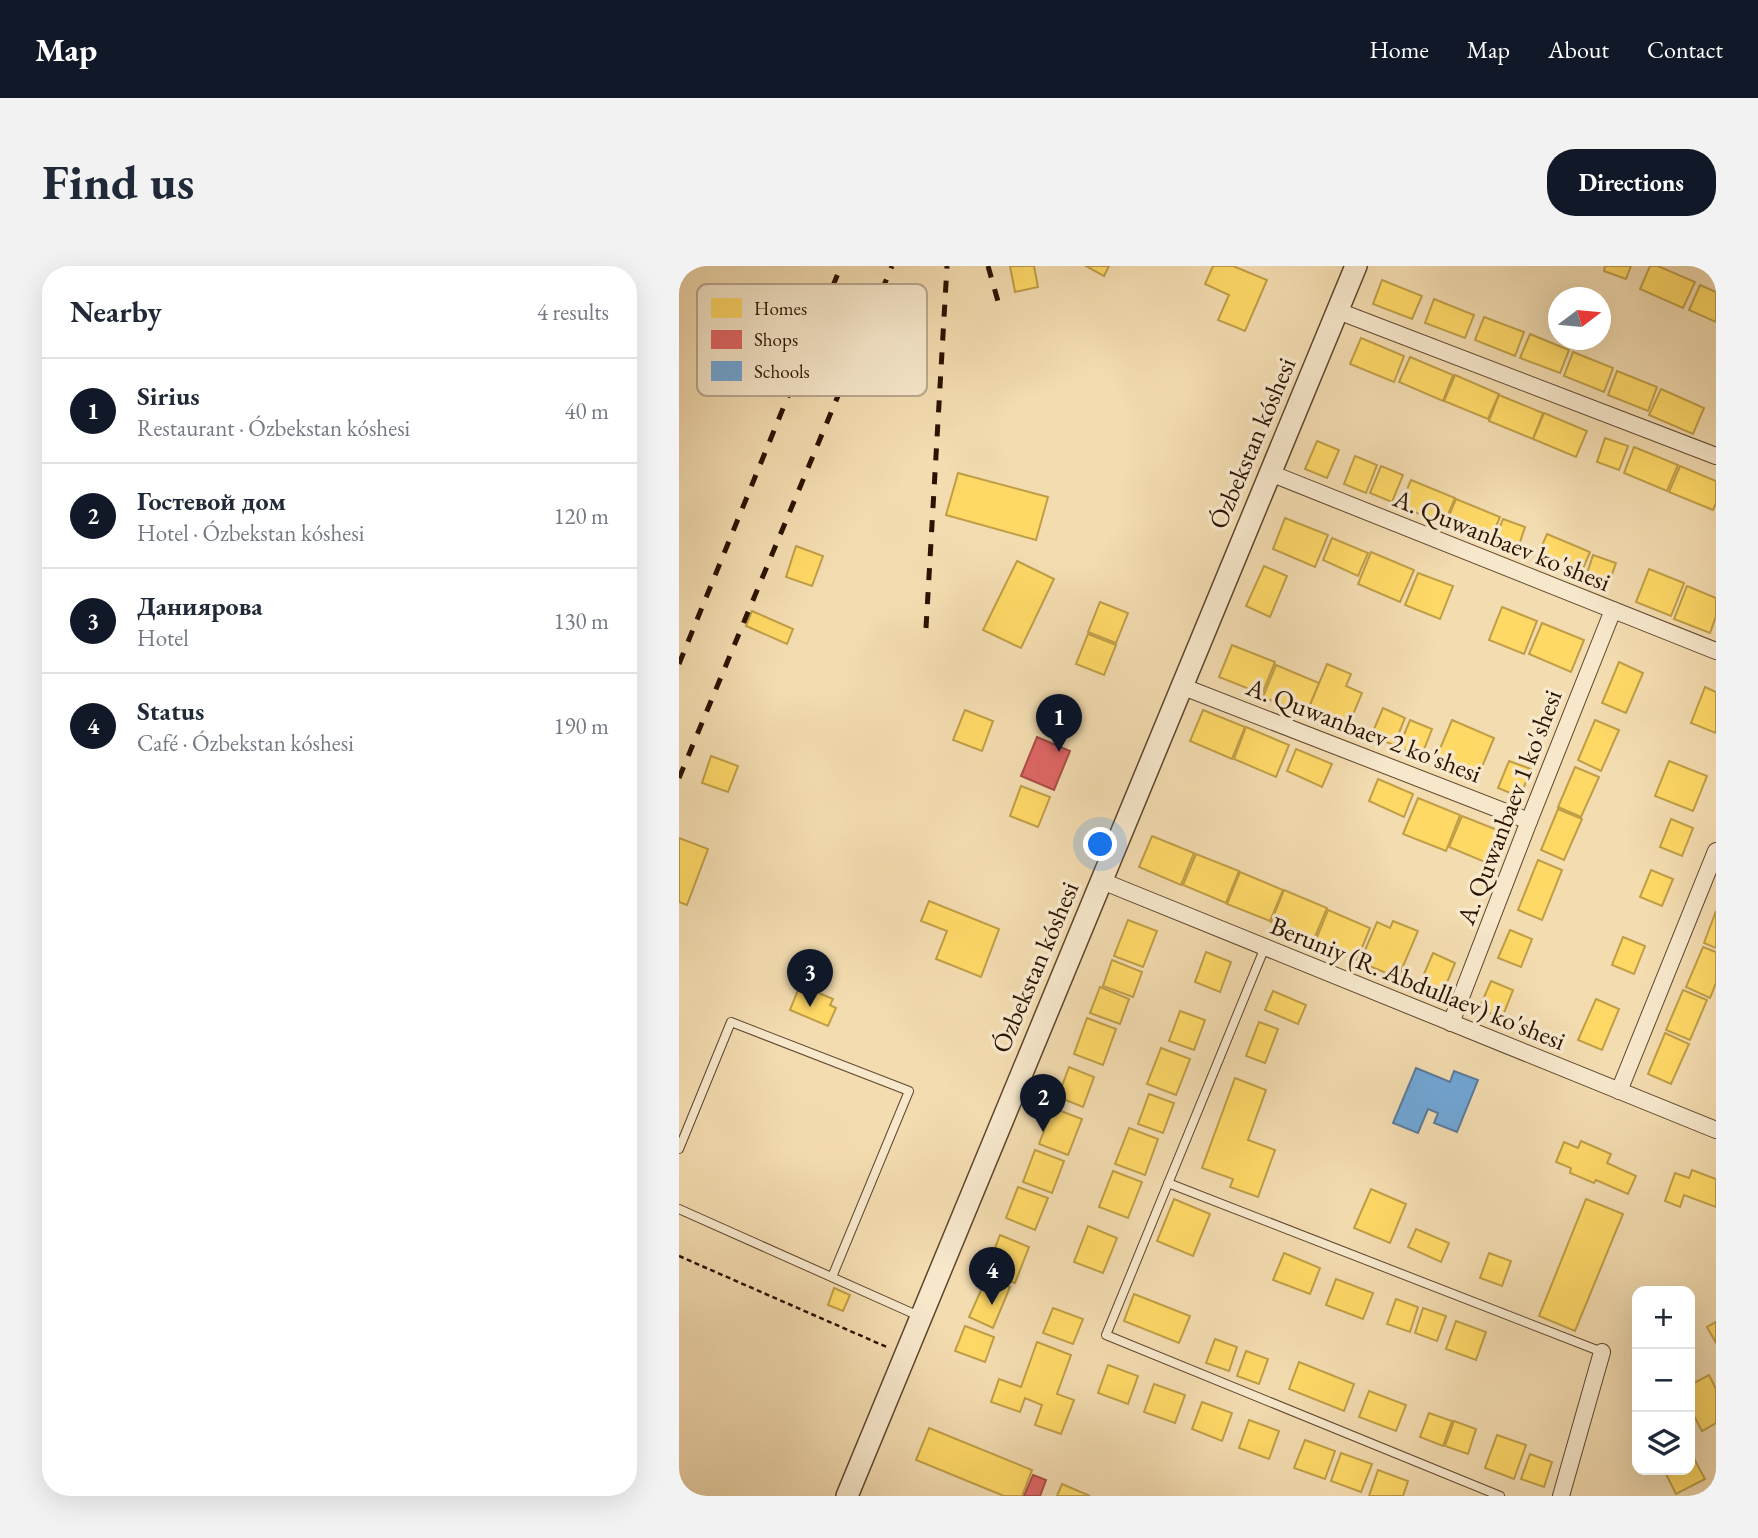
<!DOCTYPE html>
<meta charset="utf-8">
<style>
body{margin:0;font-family:"EB Garamond",serif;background:#f2f2f3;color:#1f2937}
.controls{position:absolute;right:21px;bottom:21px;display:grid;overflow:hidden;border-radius:14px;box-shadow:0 7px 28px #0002}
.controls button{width:63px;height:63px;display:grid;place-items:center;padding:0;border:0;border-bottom:2px solid #e0e1e3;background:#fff;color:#1f2937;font:35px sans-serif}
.compass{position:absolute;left:869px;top:21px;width:63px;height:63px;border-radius:50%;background:#fff;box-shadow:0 7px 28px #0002;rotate:74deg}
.you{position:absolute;left:422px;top:579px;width:24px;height:24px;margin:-18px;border:5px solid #fff;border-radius:50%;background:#1a73e8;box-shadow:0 0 0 10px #1a73e833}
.badge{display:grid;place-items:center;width:46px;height:46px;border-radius:50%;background:#111827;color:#fff;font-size:23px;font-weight:700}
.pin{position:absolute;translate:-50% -58px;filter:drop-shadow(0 2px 4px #0008)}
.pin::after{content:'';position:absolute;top:37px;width:24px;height:21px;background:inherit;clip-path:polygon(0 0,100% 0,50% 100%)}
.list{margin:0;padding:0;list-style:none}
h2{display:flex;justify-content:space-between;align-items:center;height:91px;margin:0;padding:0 28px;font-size:30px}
h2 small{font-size:23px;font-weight:400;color:#747a83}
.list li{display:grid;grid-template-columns:46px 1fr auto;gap:21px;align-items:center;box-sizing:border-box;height:105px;padding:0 28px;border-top:2px solid #e0e1e3}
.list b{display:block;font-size:26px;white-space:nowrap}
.list p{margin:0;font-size:23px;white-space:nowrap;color:#747a83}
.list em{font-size:23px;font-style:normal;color:#747a83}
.icon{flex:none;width:38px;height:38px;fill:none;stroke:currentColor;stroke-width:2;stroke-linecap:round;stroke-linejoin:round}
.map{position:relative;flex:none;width:1037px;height:1230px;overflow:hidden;border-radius:28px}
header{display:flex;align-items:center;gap:42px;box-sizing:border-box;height:98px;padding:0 35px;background:#111827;color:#fff}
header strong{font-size:33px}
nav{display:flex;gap:38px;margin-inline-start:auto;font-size:24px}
.intro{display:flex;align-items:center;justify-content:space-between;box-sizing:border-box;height:168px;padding:0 42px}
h1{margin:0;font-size:49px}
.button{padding:18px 32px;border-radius:28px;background:#111827;color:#fff;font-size:24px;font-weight:700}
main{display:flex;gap:42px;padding:0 42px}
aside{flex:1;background:#fff;border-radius:28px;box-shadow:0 7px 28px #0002}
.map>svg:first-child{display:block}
.homes{fill:#ffd966;stroke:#bf9e47;stroke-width:2}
.shops{fill:#e06666;stroke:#aa4d47;stroke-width:2}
.schools{fill:#6fa8dc;stroke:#5b7b9a;stroke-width:2}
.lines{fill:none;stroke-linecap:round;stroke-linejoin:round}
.service-casing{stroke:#5d452c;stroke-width:10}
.minor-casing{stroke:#5d452c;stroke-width:18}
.tertiary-casing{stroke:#5d452c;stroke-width:24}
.path{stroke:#2b1300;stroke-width:2.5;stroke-dasharray:5 3.5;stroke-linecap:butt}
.service{stroke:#f7e8cc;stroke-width:8}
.minor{stroke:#f7e8cc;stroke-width:16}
.tertiary{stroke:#f7e8cc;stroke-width:21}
.rail{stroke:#2b1300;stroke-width:5;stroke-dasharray:12 12;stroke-linecap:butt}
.labels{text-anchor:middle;stroke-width:7;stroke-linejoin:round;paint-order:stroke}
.street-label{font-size:26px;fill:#2b1300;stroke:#f7e8cc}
.key{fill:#f7e8cc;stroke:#baa88f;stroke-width:2}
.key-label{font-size:19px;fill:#2b1300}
</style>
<header>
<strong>Map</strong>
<nav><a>Home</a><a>Map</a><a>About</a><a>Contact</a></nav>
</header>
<div class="intro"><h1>Find us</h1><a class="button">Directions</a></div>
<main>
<aside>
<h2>Nearby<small>4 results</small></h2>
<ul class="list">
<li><span class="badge">1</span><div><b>Sirius</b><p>Restaurant · Ózbekstan kóshesi</p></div><em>40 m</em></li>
<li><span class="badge">2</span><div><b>Гостевой дом</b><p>Hotel · Ózbekstan kóshesi</p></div><em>120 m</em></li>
<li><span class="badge">3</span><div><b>Даниярова</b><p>Hotel</p></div><em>130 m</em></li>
<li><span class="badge">4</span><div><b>Status</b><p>Café · Ózbekstan kóshesi</p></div><em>190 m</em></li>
</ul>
</aside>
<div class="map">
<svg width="1037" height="1230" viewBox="0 0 1037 1230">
<rect width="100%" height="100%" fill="#f3dcb0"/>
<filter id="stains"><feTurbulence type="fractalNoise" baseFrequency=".00286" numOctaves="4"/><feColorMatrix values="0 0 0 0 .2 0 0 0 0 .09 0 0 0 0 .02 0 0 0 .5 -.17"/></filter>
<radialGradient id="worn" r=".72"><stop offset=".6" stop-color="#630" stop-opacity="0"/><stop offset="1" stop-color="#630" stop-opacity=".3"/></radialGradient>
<g class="homes">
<path d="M331,0H355L359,21L336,26Z"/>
<path d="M407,0H430L425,10Z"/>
<path d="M534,0H554L588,14L566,65L539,54L550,29L526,18Z"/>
<path d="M926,0H952L947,13L925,5Z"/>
<path d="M971,0H979L1016,16L1004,42L961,23Z"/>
<path d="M703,14L743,30L733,53L694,38Z"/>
<path d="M1021,19L1037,26V56L1010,44Z"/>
<path d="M755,33L795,49L786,72L746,57Z"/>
<path d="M805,51L845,66L836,90L796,74Z"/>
<path d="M851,68L890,84L881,107L841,92Z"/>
<path d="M682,72L725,90L715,116L671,98Z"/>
<path d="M894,86L934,102L925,126L885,110Z"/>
<path d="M731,91L774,109L764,135L720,116Z"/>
<path d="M938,105L978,121L969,145L929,129Z"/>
<path d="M776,109L820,128L809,153L765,135Z"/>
<path d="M982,123L1025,142L1014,168L970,149Z"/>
<path d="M820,129L864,147L854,173L810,155Z"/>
<path d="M865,147L908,165L897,191L854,173Z"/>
<path d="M926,172L949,180L940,204L918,196Z"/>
<path d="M638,175L660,184L648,212L626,203Z"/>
<path d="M955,181L999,199L988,225L945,207Z"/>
<path d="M676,190L698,199L687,227L665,218Z"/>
<path d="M702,200L724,209L713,236L691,227Z"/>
<path d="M1001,200L1037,215V237L1034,244L990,226Z"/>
<path d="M279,207L369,231L357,274L267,249Z"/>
<path d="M732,214L776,232L765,258L721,240Z"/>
<path d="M777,233L821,251L810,277L766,259Z"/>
<path d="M606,252L649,269L636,301L594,283Z"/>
<path d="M824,253L846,261L838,285L815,277Z"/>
<path d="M868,268L911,286L900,312L857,293Z"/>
<path d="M653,272L689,287L679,310L644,294Z"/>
<path d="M117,280L144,290L133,320L107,311Z"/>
<path d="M692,286L735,304L721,336L679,318Z"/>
<path d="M914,289L937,297L928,322L906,314Z"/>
<path d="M338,295L375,313L342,382L304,364Z"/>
<path d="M585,300L608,310L591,351L567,340Z"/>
<path d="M970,303L1005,317L992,350L957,336Z"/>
<path d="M739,307L774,320L761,353L726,339Z"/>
<path d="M1008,320L1037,332V350L1031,367L995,353Z"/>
<path d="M421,336L449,347L437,377L409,366Z"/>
<path d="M823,341L858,355L845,388L810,374Z"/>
<path d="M73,345L114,363L108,378L67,360Z"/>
<path d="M863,357L905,374L892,406L850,388Z"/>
<path d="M409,368L437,379L425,409L397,398Z"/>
<path d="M553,379L596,396L583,428L540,411Z"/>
<path d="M940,396L964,407L947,447L923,437Z"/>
<path d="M648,398L672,408L667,420L683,427L668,463L628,446Z"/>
<path d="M597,399L640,417L627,448L584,431Z"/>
<path d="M1026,421L1037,426V467L1012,457Z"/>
<path d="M704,442L726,452L715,479L692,470Z"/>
<path d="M286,444L314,455L303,485L274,474Z"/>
<path d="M524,444L566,461L553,493L511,475Z"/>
<path d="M731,454L753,463L742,491L720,481Z"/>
<path d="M773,454L815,472L800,508L758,490Z"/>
<path d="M916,454L940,464L922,505L899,494Z"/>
<path d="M567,461L610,479L597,511L555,493Z"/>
<path d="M617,483L653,498L643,521L608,505Z"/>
<path d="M32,490L59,500L49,526L23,517Z"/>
<path d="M830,495L852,503L841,531L819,522Z"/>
<path d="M990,495L1028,510L1014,545L976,530Z"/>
<path d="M896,501L920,511L902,551L879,541Z"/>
<path d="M699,513L734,528L725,551L690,535Z"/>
<path d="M342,520L371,531L359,561L331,550Z"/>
<path d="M739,532L781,549L767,585L724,568Z"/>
<path d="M879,543L903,553L885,594L862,584Z"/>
<path d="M783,550L826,567L813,599L770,581Z"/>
<path d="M992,553L1014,562L1003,590L981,581Z"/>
<path d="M473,570L515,587L502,619L460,601Z"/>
<path d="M0,572L29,583L8,639L0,636Z"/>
<path d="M517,588L560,605L547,637L504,619Z"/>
<path d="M859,594L883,604L863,654L839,644Z"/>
<path d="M972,604L994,613L983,640L961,631Z"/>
<path d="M561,606L604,624L591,655L548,638Z"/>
<path d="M605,624L648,642L635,673L592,656Z"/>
<path d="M250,635L320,663L302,711L257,693L268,665L242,655Z"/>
<path d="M649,644L691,662L678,694L636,676Z"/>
<path d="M1037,645V682L1025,677Z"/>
<path d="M449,654L478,665L464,701L435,690Z"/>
<path d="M714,655L739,665L719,712L681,696L698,656L711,662Z"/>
<path d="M831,664L853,673L842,701L819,692Z"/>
<path d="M944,671L966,680L955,708L933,699Z"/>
<path d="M1024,681L1037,686V717L1031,732L1007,721Z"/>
<path d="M527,686L552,696L541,726L516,716Z"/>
<path d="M754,687L776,697L765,724L742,715Z"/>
<path d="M433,694L463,706L454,731L424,720Z"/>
<path d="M812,715L834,724L823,752L800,743Z"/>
<path d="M121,719L154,733L151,739L157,742L149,760L111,744Z"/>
<path d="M421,721L450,733L441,758L411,747Z"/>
<path d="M1004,724L1028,734L1011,774L987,764Z"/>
<path d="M594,725L627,739L619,758L586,744Z"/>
<path d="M917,733L940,743L923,784L899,774Z"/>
<path d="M501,745L526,754L515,784L490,775Z"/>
<path d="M408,752L437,763L424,799L395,788Z"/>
<path d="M580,756L599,763L586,797L567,790Z"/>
<path d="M986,767L1010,778L992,818L969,808Z"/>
<path d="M482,782L511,793L497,829L468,818Z"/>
<path d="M390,801L415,811L404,841L379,831Z"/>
<path d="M556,812L587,824L569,874L596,884L579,931L551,921L554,913L523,902Z"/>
<path d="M470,828L495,837L484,867L459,858Z"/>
<path d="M374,842L403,853L389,889L360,878Z"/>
<path d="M450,862L479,873L466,909L436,898Z"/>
<path d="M902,875L932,888L928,897L957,910L949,928L917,914L915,917L891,907L892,902L877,896L885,876L899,882Z"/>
<path d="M356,884L385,895L373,927L344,916Z"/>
<path d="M1013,904L1037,913V941L1005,929L1001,941L986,935L996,907L1010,912Z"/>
<path d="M434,905L463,916L449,952L420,941Z"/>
<path d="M339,921L369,932L356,964L327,952Z"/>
<path d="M692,923L727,938L711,977L675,962Z"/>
<path d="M495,933L531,948L514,990L478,975Z"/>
<path d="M907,933L944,948L896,1065L860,1050Z"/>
<path d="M409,960L438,972L424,1007L395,996Z"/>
<path d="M737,963L770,977L762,996L729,981Z"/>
<path d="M321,969L350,981L336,1017L307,1005Z"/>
<path d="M605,987L641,1002L631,1028L594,1014Z"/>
<path d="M810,987L832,995L823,1020L801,1012Z"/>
<path d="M308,1011L331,1021L314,1062L290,1051Z"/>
<path d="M657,1013L694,1027L684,1053L647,1039Z"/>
<path d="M155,1022L171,1029L164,1045L149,1039Z"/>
<path d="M455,1028L511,1050L500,1077L445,1055Z"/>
<path d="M717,1033L739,1041L731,1066L708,1058Z"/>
<path d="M374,1042L404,1053L394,1078L364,1067Z"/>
<path d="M744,1042L767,1050L758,1075L736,1067Z"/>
<path d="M777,1055L807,1066L797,1094L767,1083Z"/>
<path d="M1037,1056V1077L1028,1061Z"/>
<path d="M286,1060L315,1071L306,1096L276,1085Z"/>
<path d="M536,1073L558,1081L550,1105L527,1097Z"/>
<path d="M358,1076L392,1089L378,1128L395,1134L382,1168L356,1159L363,1139L346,1132L341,1146L312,1136L320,1113L342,1121Z"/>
<path d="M567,1085L589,1093L580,1118L558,1110Z"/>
<path d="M620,1096L675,1118L665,1145L610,1123Z"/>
<path d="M429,1099L459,1110L449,1138L419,1127Z"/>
<path d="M1030,1109L1037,1123V1157L1023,1165L1011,1142V1119Z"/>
<path d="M475,1118L506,1129L496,1157L465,1146Z"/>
<path d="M690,1125L727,1139L717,1165L680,1151Z"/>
<path d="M523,1136L553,1147L543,1175L513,1163Z"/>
<path d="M750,1147L773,1155L764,1180L741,1171Z"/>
<path d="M570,1154L600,1165L590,1193L560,1182Z"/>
<path d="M775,1155L797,1163L789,1188L766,1180Z"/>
<path d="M250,1162L353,1204L343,1230H325L237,1194Z"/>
<path d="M818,1169L847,1179L835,1213L806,1202Z"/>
<path d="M626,1174L656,1185L646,1213L615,1202Z"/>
<path d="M1011,1185L1026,1213L997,1228L985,1204H1011Z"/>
<path d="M662,1187L693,1198L682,1226L652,1215Z"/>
<path d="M851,1188L873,1196L865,1221L842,1213Z"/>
<path d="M699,1204L729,1215L724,1230H690Z"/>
<path d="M383,1218L411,1230H378Z"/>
</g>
<g class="shops">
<path d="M358,471L391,485L375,524L342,510Z"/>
<path d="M354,1209L367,1214L361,1230H345Z"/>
</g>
<path class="schools" d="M737,802L771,816L775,805L799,814L778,866L755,857L759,847L749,843L739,867L714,857Z"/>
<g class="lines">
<g class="service-casing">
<g id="service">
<path d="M586,681L427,1069L821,1230"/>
<path d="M0,883L52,756L230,825L153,1011"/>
<path d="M489,917L923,1086"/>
<path d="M0,943L242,1051"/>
</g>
</g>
<g class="minor-casing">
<g id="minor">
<path d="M659,45L1037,190"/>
<path d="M591,207L1037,385"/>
<path d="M502,420L850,555"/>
<path d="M423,615L1037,864"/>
<path d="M772,757L850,555L934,344"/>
<path d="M940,825L1037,585"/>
<path d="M882,1230L923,1086"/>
</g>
</g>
<g class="tertiary-casing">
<path id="tertiary" d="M168,1230L677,0"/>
</g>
<path class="path" d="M0,990L210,1082"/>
<use href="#service" class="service"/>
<use href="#minor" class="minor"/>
<use href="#tertiary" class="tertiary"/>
<g class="rail">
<path d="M309,0L322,46"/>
<path d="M247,362L268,0"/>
<path d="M0,398L162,0"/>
<path d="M0,512L213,0"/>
</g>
</g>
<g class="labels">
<g class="street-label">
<text transform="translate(573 177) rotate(-67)" y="9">Ózbekstan kóshesi</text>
<text transform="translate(823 274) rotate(22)" y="9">A. Quwanbaev ko'shesi</text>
<text transform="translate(685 464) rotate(21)" y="9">A. Quwanbaev 2 ko'shesi</text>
<text transform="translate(830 541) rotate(-69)" y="9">A. Quwanbaev 1 ko'shesi</text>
<text transform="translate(356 701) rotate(-67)" y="9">Ózbekstan kóshesi</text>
<text transform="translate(739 717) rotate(22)" y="9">Beruniy (R. Abdullaev) ko'shesi</text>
</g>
</g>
<rect x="18" y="18" width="230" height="112" rx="10" class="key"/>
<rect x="32" y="32" width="31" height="20" fill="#ffd966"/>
<rect x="32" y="64" width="31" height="19" fill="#e06666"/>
<rect x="32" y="95" width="31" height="20" fill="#6fa8dc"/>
<g class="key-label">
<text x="75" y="49">Homes</text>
<text x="75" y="80">Shops</text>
<text x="75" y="112">Schools</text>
</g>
<rect width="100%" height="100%" filter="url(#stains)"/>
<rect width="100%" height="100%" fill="url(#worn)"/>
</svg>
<div class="controls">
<button>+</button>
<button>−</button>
<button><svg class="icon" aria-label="layers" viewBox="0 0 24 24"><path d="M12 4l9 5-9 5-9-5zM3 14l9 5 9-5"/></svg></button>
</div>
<svg class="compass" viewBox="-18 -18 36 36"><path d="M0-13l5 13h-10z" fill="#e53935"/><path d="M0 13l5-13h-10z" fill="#747a83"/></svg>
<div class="you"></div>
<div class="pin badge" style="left:380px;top:486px">1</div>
<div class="pin badge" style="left:364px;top:866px">2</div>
<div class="pin badge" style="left:131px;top:741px">3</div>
<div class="pin badge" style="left:313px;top:1039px">4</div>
</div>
</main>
